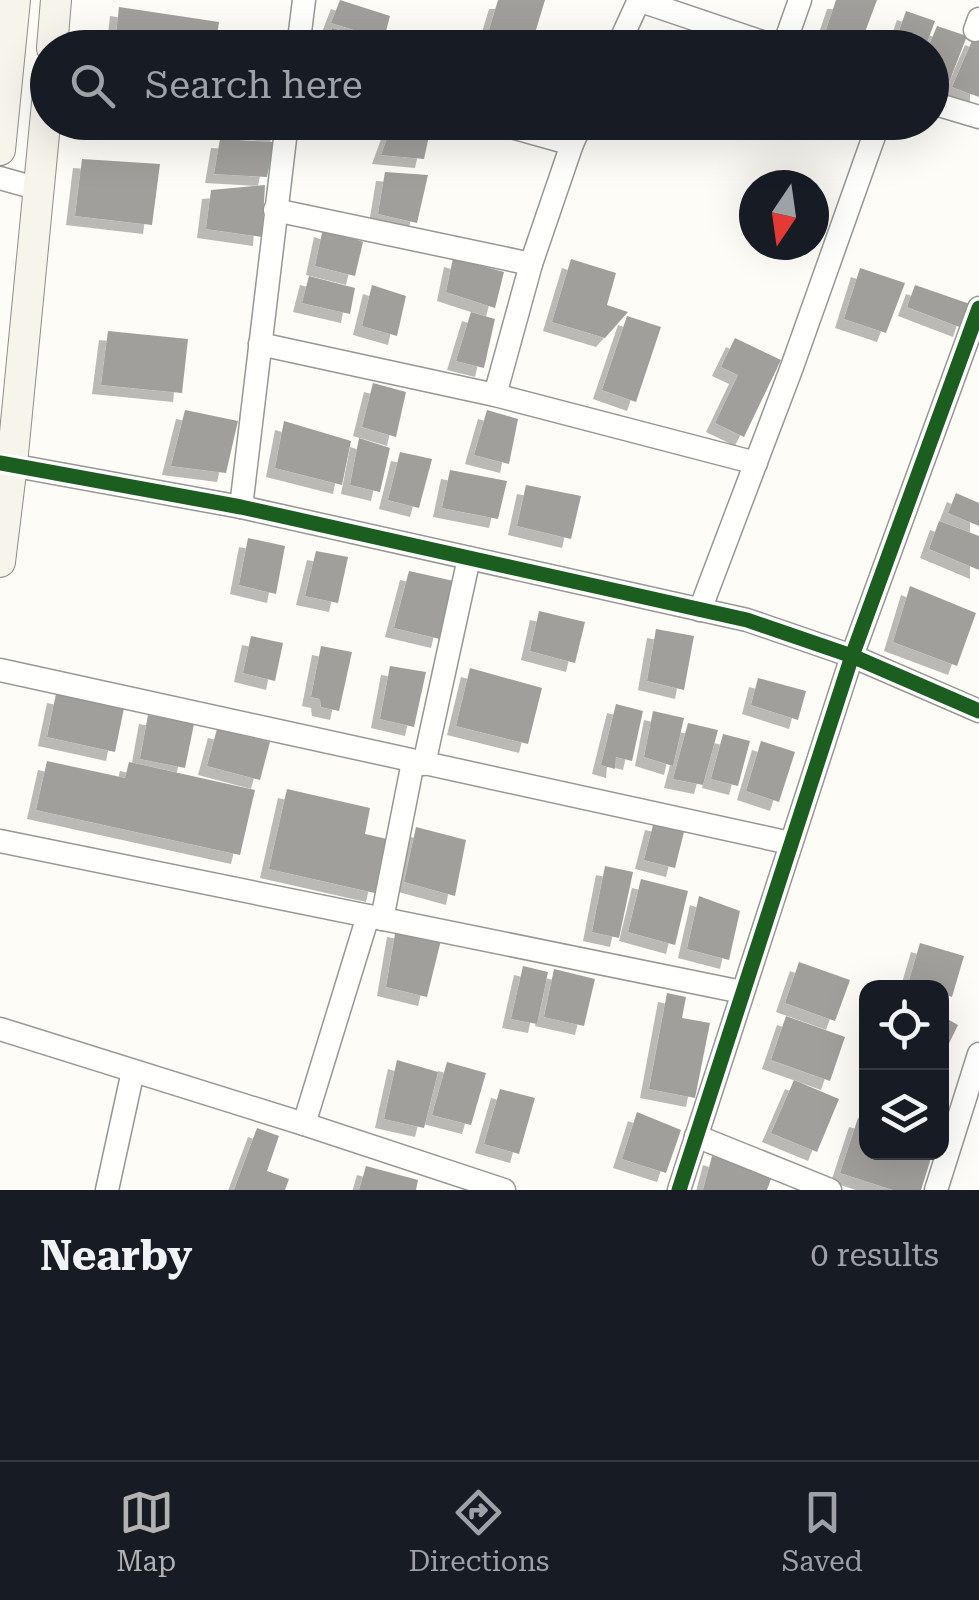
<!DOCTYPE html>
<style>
body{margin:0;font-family:"Roboto Serif",serif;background:#20242c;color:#f1f3f6}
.controls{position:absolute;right:30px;bottom:30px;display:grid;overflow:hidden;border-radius:20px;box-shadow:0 10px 40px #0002}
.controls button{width:90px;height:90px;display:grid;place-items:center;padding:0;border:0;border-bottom:2px solid #363941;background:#171b24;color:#f1f3f6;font:50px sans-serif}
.compass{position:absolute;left:739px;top:170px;width:90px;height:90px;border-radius:50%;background:#171b24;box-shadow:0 10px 40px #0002;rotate:193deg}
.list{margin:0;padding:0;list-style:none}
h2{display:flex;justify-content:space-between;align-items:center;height:130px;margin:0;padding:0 40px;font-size:42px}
h2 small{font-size:32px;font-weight:400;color:#9ea1a6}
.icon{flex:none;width:55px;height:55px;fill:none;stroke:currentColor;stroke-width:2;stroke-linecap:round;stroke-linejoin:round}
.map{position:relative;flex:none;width:979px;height:1190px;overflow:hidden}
.search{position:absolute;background:#171b24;box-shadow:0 10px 40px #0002;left:30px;right:30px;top:30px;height:110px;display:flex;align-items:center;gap:25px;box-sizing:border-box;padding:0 35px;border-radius:55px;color:#9ea1a6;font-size:38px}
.sheet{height:270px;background:#171b24}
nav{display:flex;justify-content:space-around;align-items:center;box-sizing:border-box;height:140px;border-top:2px solid #363941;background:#171b24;font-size:28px;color:#9ea1a6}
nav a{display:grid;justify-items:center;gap:5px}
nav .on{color:#b2b2b3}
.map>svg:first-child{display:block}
.building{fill:#a19f9c;filter:url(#shadow)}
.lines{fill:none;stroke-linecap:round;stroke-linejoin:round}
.street-casing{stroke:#979795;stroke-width:25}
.secondary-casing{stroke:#8e8d8b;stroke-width:32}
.street{stroke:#fffffe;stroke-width:22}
.secondary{stroke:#f6f4eb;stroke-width:30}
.cycleway-casing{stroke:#fff;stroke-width:21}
.cycleway{stroke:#1b5e20;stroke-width:15}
</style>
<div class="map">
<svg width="979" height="1190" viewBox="0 0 979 1190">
<defs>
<filter id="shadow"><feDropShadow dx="-9" dy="9" stdDeviation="0" flood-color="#0004"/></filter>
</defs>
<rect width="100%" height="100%" fill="#fdfcf7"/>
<g class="building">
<path d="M340,0L390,16L384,39L331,23Z"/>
<path d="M498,0H545L532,43L489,30Z"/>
<path d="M836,0H877L859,48H836L822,42Z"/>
<path d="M119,7L219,22L215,48H136L115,44Z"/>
<path d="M906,11L935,21L925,48H893Z"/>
<path d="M937,26L967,36L948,85L932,79V48H928Z"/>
<path d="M332,28L384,44L383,48H327Z"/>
<path d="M974,36L979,38V97L952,87Z"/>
<path d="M218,122H281L279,134L218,125Z"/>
<path d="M393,122H432L424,159L381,155Z"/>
<path d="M220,139L274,142L267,177L214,174Z"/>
<path d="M82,159L160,164L152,225L75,216Z"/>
<path d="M385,172L428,175L417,223L378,214Z"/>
<path d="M265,185L262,237L206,229L211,190Z"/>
<path d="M323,228L363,242L355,276L315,266Z"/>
<path d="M453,258L504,272L495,308L446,292Z"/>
<path d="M571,259L616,273L607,305L628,312L605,338L552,322Z"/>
<path d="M860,268L905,283L886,333L844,319Z"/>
<path d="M309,276L355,288L350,314L302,303Z"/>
<path d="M372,285L406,296L397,336L362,326Z"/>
<path d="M915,285L970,304L962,328L907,307Z"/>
<path d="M471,312L495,319L484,368L456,361Z"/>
<path d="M627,316L661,327L636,402L602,390Z"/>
<path d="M108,331L188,339L182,393L101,385Z"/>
<path d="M735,338L781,360L744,437L715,423L738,375L721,367Z"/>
<path d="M373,383L406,392L396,437L362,427Z"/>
<path d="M185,410L238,421L226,473L171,466Z"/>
<path d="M487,410L518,419L509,464L474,455Z"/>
<path d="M284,421L351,441L342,485L275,468Z"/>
<path d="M359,438L390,448L380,492L350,485Z"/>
<path d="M400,452L432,459L419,508L388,500Z"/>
<path d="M450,470L507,481L498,519L442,508Z"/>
<path d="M526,485L581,496L571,539L517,526Z"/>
<path d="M956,493L979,503V526L948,513Z"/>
<path d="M939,521L979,536V570L929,549Z"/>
<path d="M248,538L285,546L276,594L239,585Z"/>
<path d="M316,551L348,557L338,603L305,596Z"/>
<path d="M409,571L454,581L440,639L394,628Z"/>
<path d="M910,586L976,613L957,666L893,642Z"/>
<path d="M539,611L585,622L575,663L530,651Z"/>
<path d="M656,629L694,636L684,690L647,681Z"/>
<path d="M251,636L283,643L275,681L243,673Z"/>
<path d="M321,646L352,652L339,711L321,707L320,699L311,697Z"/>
<path d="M390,666L426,672L414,727L380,719Z"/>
<path d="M470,668L542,688L528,744L456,726Z"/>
<path d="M758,678L806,691L798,720L751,705Z"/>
<path d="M56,694L124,708L115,752L47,737Z"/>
<path d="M616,704L643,711L632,761L616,757L615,769L601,765Z"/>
<path d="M653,711L684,718L673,766L644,757Z"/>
<path d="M148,715L194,724L185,768L140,759Z"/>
<path d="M688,723L718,730L703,785L673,779Z"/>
<path d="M217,729L270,742L260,780L207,766Z"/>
<path d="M723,734L750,741L738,786L711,779Z"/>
<path d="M761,741L795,752L779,802L746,791Z"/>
<path d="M47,761L125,778L129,762L255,790L240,855L36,810Z"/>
<path d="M287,789L370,808L365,834L387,839L375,893L269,869Z"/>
<path d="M654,821L685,828L675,868L644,860Z"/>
<path d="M416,827L466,840L455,896L404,882Z"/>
<path d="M605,866L633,872L619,938L592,932Z"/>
<path d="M641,879L688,891L675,945L628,932Z"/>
<path d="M699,896L740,911L729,960L687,949Z"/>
<path d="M396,928L442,936L427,997L386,987Z"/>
<path d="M920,943L964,956L952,997L942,993V988H921L908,984Z"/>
<path d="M799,962L850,980L835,1021L785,1003Z"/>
<path d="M523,966L548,972L537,1024L511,1019Z"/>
<path d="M554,969L595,979L584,1026L544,1017Z"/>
<path d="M667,993L686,997L682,1018L710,1023L695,1098L649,1089Z"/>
<path d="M786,1016L845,1037L830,1081L771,1060Z"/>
<path d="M942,1016L958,1025L942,1058Z"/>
<path d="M397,1060L438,1072L424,1128L384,1119Z"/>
<path d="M447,1062L486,1073L471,1125L432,1115Z"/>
<path d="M794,1080L839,1099L817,1152L771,1133Z"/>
<path d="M500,1089L535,1098L519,1154L484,1144Z"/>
<path d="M637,1112L681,1130L666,1173L622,1159Z"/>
<path d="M858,1118L866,1120V1152H933L921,1190H893L840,1173Z"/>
<path d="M257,1128L279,1136L267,1171L289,1179L285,1190H234Z"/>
<path d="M712,1156L772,1176L767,1190H703Z"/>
<path d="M366,1166L418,1180L416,1190H359Z"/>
</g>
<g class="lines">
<g class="street-casing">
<g id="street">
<path d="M638,0L780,48"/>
<path d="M975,30L979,19"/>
<path d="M298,48L304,0"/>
<path d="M617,48L639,0"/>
<path d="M783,48L800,0"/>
<path d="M932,103L979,117"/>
<path d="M494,122L572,144"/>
<path d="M0,178L39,189"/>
<path d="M275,210L531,264"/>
<path d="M260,344L495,395L756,463"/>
<path d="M495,395L531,264L572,144L582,122"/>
<path d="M0,463L241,507L747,620L852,656L979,711"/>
<path d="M241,507L287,122"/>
<path d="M700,610L792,367L879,122"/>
<path d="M0,670L790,843"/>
<path d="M424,764L469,558"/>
<path d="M0,841L742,992"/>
<path d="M382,919L413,762"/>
<path d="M0,1029L304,1124L504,1190"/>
<path d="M304,1124L368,916"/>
<path d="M696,1136L830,1190"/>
<path d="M107,1190L133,1071"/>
<path d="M679,1190L852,656L979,308"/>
<path d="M936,1190L979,1054"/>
</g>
</g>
<g class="secondary-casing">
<g id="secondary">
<path d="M52,48L56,0"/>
<path d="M0,150L15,0"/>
<path d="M0,562L12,464L48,93"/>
</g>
</g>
<use href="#street" class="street"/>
<use href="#secondary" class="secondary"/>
<g class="cycleway-casing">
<g id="cycleway">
<path d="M0,463L241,507L747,620L852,656L979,711"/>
<path d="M679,1190L852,656L979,308"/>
</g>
</g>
<use href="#cycleway" class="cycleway"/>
</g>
</svg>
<div class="controls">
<button><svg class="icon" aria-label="locate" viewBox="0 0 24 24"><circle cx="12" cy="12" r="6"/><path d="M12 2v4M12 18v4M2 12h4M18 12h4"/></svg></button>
<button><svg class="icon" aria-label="layers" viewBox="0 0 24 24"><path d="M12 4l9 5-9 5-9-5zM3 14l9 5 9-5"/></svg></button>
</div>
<svg class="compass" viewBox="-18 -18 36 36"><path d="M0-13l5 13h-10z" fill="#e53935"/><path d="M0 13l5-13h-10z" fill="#9ea1a6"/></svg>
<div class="search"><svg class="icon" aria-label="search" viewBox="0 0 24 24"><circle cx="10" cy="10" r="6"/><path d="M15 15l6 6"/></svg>Search here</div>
</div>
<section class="sheet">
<h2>Nearby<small>0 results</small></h2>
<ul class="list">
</ul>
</section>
<nav>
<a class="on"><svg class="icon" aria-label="map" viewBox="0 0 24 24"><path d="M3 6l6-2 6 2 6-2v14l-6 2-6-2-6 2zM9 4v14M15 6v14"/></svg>Map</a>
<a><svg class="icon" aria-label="directions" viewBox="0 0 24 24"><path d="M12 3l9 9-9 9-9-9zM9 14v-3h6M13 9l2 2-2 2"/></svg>Directions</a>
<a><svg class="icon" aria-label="saved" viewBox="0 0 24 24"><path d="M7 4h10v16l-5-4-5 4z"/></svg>Saved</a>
</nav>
